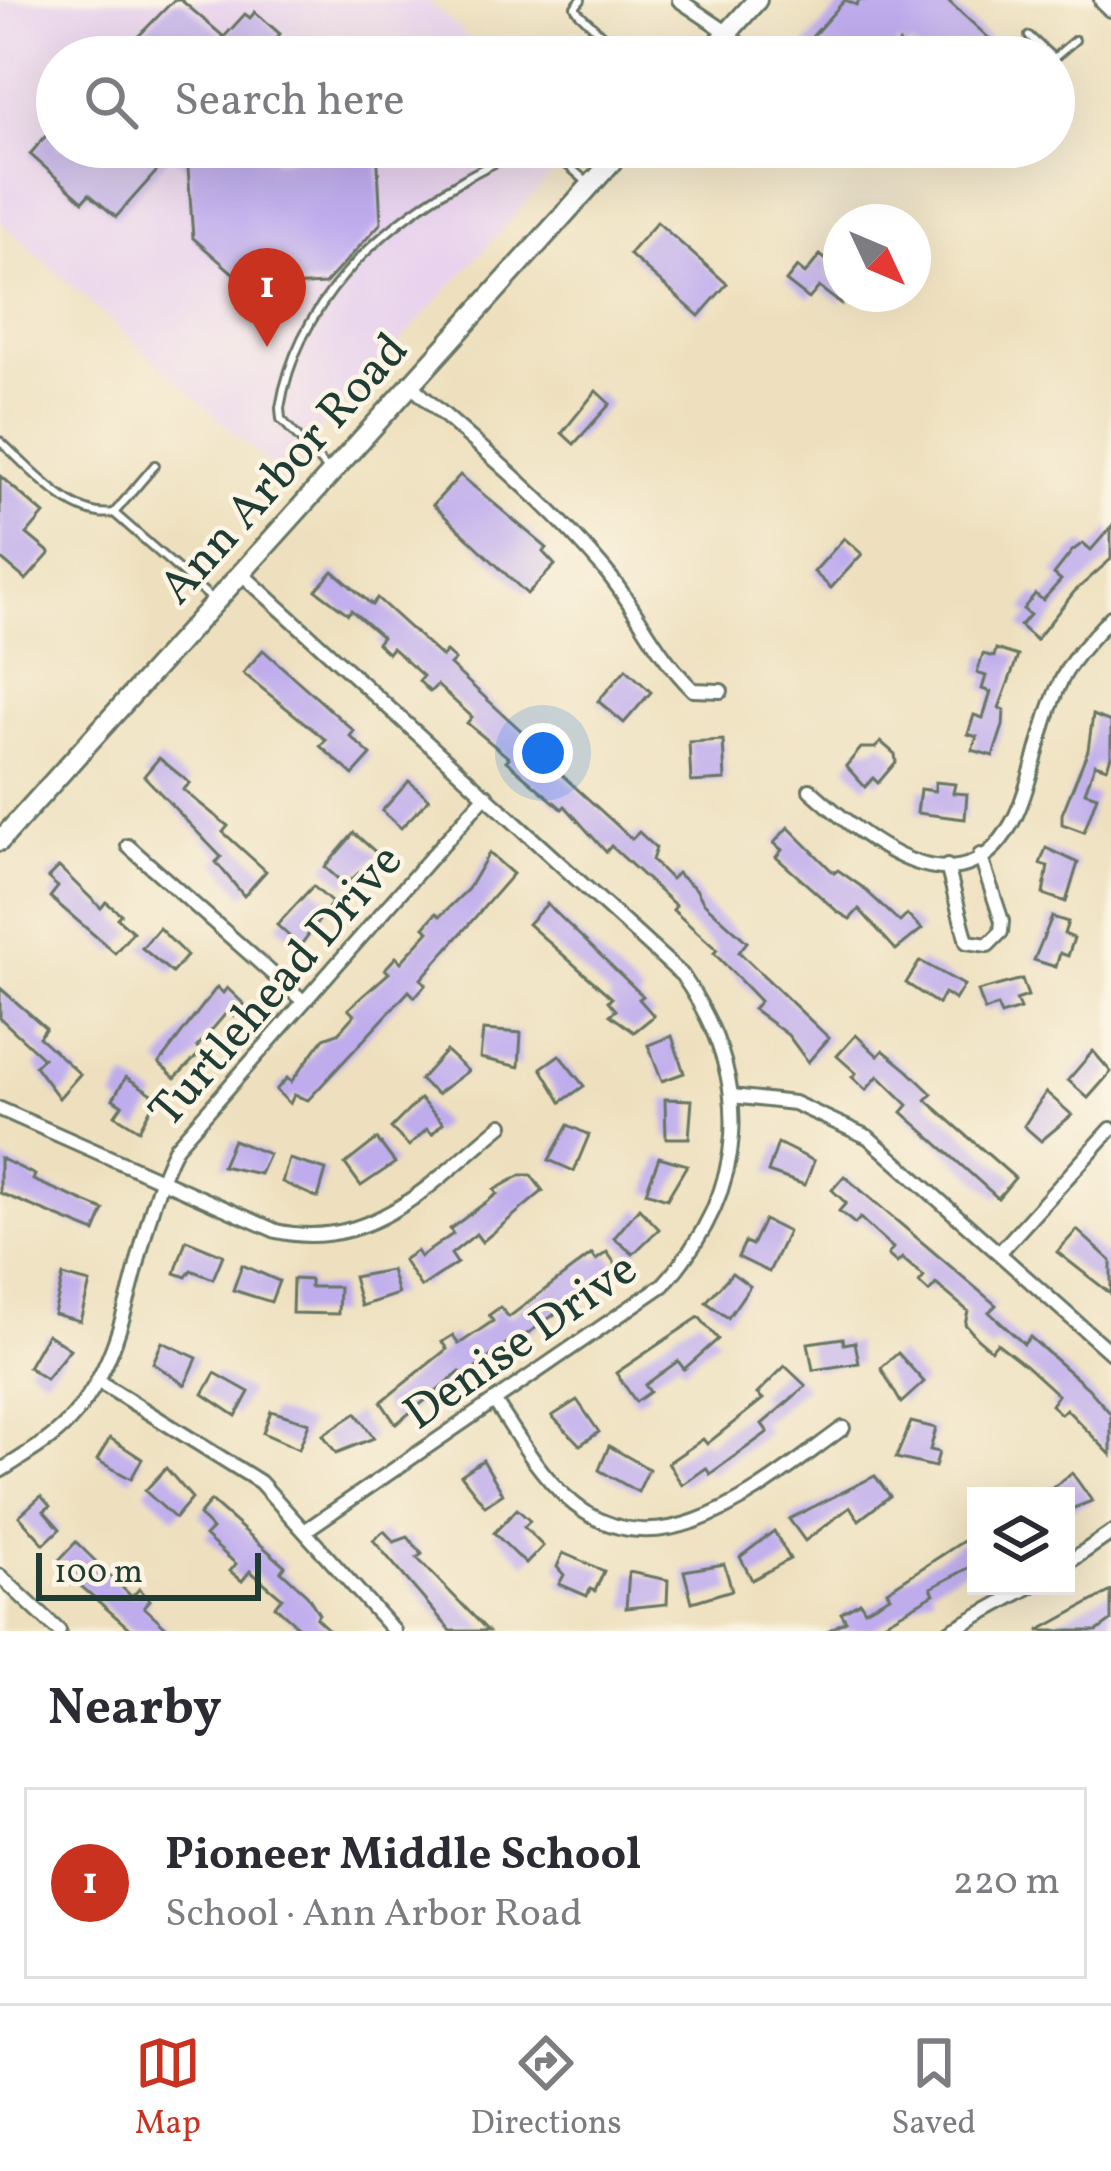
<!DOCTYPE html>
<meta charset="utf-8">
<style>
body{margin:0;font-family:Vollkorn,serif;background:#f2f2f3;color:#2b2b33}
.controls{position:absolute;right:36px;bottom:36px;display:grid;overflow:hidden;border-radius:0px;box-shadow:0 12px 48px #0002}
.controls button{width:108px;height:108px;display:grid;place-items:center;padding:0;border:0;border-bottom:3px solid #e1e1e2;background:#fff;color:#2b2b33;font:60px sans-serif}
.compass{position:absolute;left:823px;top:204px;width:108px;height:108px;border-radius:50%;background:#fff;box-shadow:0 12px 48px #0002;rotate:134deg}
.scale{position:absolute;left:36px;bottom:30px;width:225px;box-sizing:border-box;padding-left:12px;border:6px solid #1f3d34;border-top:0;font-size:33px;line-height:42px;white-space:nowrap;color:#1f3d34;-webkit-text-stroke:9px #fcf5e5;paint-order:stroke}
.you{position:absolute;left:543px;top:753px;width:42px;height:42px;margin:-30px;border:9px solid #fff;border-radius:50%;background:#1a73e8;box-shadow:0 0 0 18px #1a73e833}
.badge{display:grid;place-items:center;width:78px;height:78px;border-radius:50%;background:#c8321e;color:#fff;font-size:39px;font-weight:700}
.pin{position:absolute;translate:-50% -99px;filter:drop-shadow(0 3px 6px #0008)}
.pin::after{content:'';position:absolute;top:63px;width:42px;height:36px;background:inherit;clip-path:polygon(0 0,100% 0,50% 100%)}
.list{margin:0;padding:0;list-style:none}
h2{display:flex;justify-content:space-between;align-items:center;height:156px;margin:0;padding:0 48px;font-size:51px}
h2 small{font-size:39px;font-weight:400;color:#7c7c81}
.list li{display:grid;grid-template-columns:78px 1fr auto;gap:36px;align-items:center;box-sizing:border-box;height:192px;margin:0 24px 24px;padding:0 24px;border:3px solid #e1e1e2;border-radius:0px}
.list b{display:block;font-size:45px;white-space:nowrap}
.list p{margin:0;font-size:39px;white-space:nowrap;color:#7c7c81}
.list em{font-size:39px;font-style:normal;color:#7c7c81}
.icon{flex:none;width:66px;height:66px;fill:none;stroke:currentColor;stroke-width:2;stroke-linecap:round;stroke-linejoin:round}
.map{position:relative;flex:none;width:1111px;height:1631px;overflow:hidden}
.search{position:absolute;background:#fff;box-shadow:0 12px 48px #0002;left:36px;right:36px;top:36px;height:132px;display:flex;align-items:center;gap:30px;box-sizing:border-box;padding:0 42px;border-radius:66px;color:#7c7c81;font-size:45px}
.sheet{height:372px;background:#fff}
nav{display:flex;justify-content:space-around;align-items:center;box-sizing:border-box;height:168px;border-top:3px solid #e1e1e2;background:#fff;font-size:33px;color:#7c7c81}
nav a{display:grid;justify-items:center;gap:6px}
nav .on{color:#c8321e}
.map>svg:first-child{display:block}
.built{fill:#e8d2ee}
.building{fill:#beaced}
.lines{fill:none;stroke-linecap:round;stroke-linejoin:round}
.lane-casing{stroke:#677664;stroke-width:12}
.street-casing{stroke:#677664;stroke-width:18}
.secondary-casing{stroke:#677664;stroke-width:24}
.lane{stroke:#fff;stroke-width:6}
.street{stroke:#fff;stroke-width:12}
.secondary{stroke:#fff;stroke-width:18}
.labels{text-anchor:middle;stroke-width:9;stroke-linejoin:round;paint-order:stroke}
.street-label{font-size:48px;fill:#1f3d34;stroke:#fcf5e5}
</style>
<div class="map">
<svg width="1111" height="1631" viewBox="0 0 1111 1631">
<rect width="100%" height="100%" fill="#fcf5e5"/>
<filter id="ink" filterUnits="userSpaceOnUse"><feTurbulence type="fractalNoise" baseFrequency=".00833" numOctaves="2"/><feDisplacementMap in="SourceGraphic" scale="24" xChannelSelector="R" yChannelSelector="G"/><feConvolveMatrix kernelMatrix="1 2 1 2 8 2 1 2 1" color-interpolation-filters="sRGB"/></filter>
<filter id="wash" filterUnits="userSpaceOnUse"><feTurbulence type="fractalNoise" baseFrequency=".004" numOctaves="4" result="noise"/><feDisplacementMap in="SourceGraphic" scale="48" xChannelSelector="R" yChannelSelector="G"/><feGaussianBlur stdDeviation="2.7" result="paint"/><feColorMatrix in="noise" values="0 0 0 0 0 0 0 0 0 0 0 0 0 0 0 0 0 1.4 0 .05"/><feComposite in="paint" operator="in"/></filter>
<g filter="url(#wash)">
<rect width="100%" height="100%" fill="#eee0be"/>
<path class="built" d="M0,0H426L490,57H57V147H577L280,474L0,221Z"/>
<g id="blocks">
<g class="building">
<path d="M174,0H181L224,37L245,14L250,18L255,12L280,34L260,57H118Z"/>
<path d="M845,0L856,5L860,0H947L991,40L976,57H925L911,45L907,50L899,43L887,57H794Z"/>
<path d="M57,123V147H185L193,154L200,147L227,152L267,147L275,161L290,159L295,147H377L381,223L325,284L250,288L193,238L188,168L172,154L116,217L89,194L83,201L30,154Z"/>
<path d="M657,222L727,284L699,316L629,254Z"/>
<path d="M820,255L834,266L828,274L841,284V304L819,287L809,299L786,281L797,267L805,274Z"/>
<path d="M596,391L610,404L574,444L562,433Z"/>
<path d="M460,475L547,548L543,552L555,565L527,594L433,505Z"/>
<path d="M0,476L44,514L27,534L50,553L26,580L0,558Z"/>
<path d="M1111,527V559L1074,592L1036,640L1020,626L1030,615L1023,609L1035,594L1043,600L1061,580L1054,574L1072,551L1083,543L1091,550Z"/>
<path d="M844,538L862,554L831,588L814,572Z"/>
<path d="M333,571L372,605L377,598L442,657L446,652L455,660L450,665L542,750L539,754L632,839L639,832L656,848L652,860L671,879L677,873L696,889L703,902L747,942L739,952L829,1038L808,1062L788,1035L753,1009L760,1001L714,953L717,950L673,910L676,906L611,846L606,852L565,806L562,809L506,761L509,758L467,723L472,717L437,685L430,692L419,681L423,676L392,648L388,653L377,643L382,637L351,610L348,614L316,590Z"/>
<path d="M996,649L1018,656L999,708L1004,710L1003,726L993,756L972,750L977,737L968,734L974,715L983,718L991,692L982,689L986,676L977,673L983,654L994,657Z"/>
<path d="M263,650L354,731L350,736L371,755L353,775L320,746L326,740L243,673Z"/>
<path d="M626,669L651,692L624,723L598,701Z"/>
<path d="M1093,715L1111,722V756L1107,768L1095,764L1085,792L1097,796L1084,832L1062,824V814L1088,750Z"/>
<path d="M723,740L725,780L691,782L689,742Z"/>
<path d="M881,742L895,754L896,762L878,783L873,778L865,787L846,766L861,748H875Z"/>
<path d="M159,758L190,783L183,790L228,826L223,832L266,871L244,896L216,862L221,857L144,776Z"/>
<path d="M409,781L429,799L401,828L382,811Z"/>
<path d="M935,782L955,784L953,793L967,794L965,819L917,813L920,789L935,791Z"/>
<path d="M788,827L834,873L838,870L862,887L900,922L907,915L922,929L896,950L859,909L850,919L838,912L776,857L782,850L774,843Z"/>
<path d="M354,833L379,855L345,885L325,867Z"/>
<path d="M1046,848L1078,863L1066,902L1043,894L1048,866L1040,864Z"/>
<path d="M489,853L513,874L421,979L426,984L415,997L409,991L308,1100L294,1095L290,1104L276,1090L287,1078L291,1082L324,1038L338,1033L354,1015L348,1009L389,973L385,969L396,957L401,962L429,931L424,927L436,913L440,916L468,889Z"/>
<path d="M59,867L101,908L106,902L121,914L117,918L133,932L115,953L50,897L58,887L48,878Z"/>
<path d="M313,886L332,903L300,946L277,925Z"/>
<path d="M547,904L643,996L639,999L654,1016L634,1032L610,1015L616,1010L608,1001L612,998L528,924Z"/>
<path d="M1052,917L1068,922L1064,934L1074,938L1068,956L1060,953L1056,967L1034,960Z"/>
<path d="M159,928L187,956L172,973L142,948Z"/>
<path d="M920,961L964,985L955,1000L944,993L938,1004L906,983Z"/>
<path d="M1022,979L1028,996L1016,1000L1020,1009L1001,1015L997,1006L985,1011L978,991Z"/>
<path d="M217,987L223,993L227,988L244,1004L234,1016L228,1011L197,1047L202,1051L175,1078L159,1063Z"/>
<path d="M0,988L46,1028L39,1037L80,1074L59,1098L35,1066L43,1058L0,1018Z"/>
<path d="M483,1030L521,1033L519,1067L480,1058Z"/>
<path d="M856,1035L878,1056L883,1050L906,1069L932,1094L926,1100L1015,1178L998,1198L902,1112L908,1105L878,1076L866,1090L852,1077L856,1073L837,1056Z"/>
<path d="M672,1036L684,1073L662,1081L648,1045Z"/>
<path d="M446,1051L468,1071L437,1094L420,1080Z"/>
<path d="M1093,1051L1111,1072L1088,1098L1068,1080Z"/>
<path d="M559,1055L584,1086L561,1102L541,1068Z"/>
<path d="M126,1077L157,1097L139,1130L115,1115L122,1105L113,1099Z"/>
<path d="M1046,1092L1072,1115L1041,1141L1024,1126Z"/>
<path d="M420,1099L443,1123L432,1134L427,1129L409,1146L391,1128Z"/>
<path d="M665,1099L692,1100L689,1138H666Z"/>
<path d="M568,1125L589,1135L574,1171L549,1160Z"/>
<path d="M377,1139L395,1163L361,1186L345,1164Z"/>
<path d="M233,1140L269,1154L260,1174L222,1166Z"/>
<path d="M778,1143L814,1161L805,1185L768,1172Z"/>
<path d="M659,1157L687,1165L667,1199L646,1192Z"/>
<path d="M0,1158L35,1175L33,1180L104,1210L95,1232L0,1193Z"/>
<path d="M289,1159L326,1170L318,1198L282,1182Z"/>
<path d="M521,1175H531L543,1191L482,1242L476,1234L451,1254L457,1263L421,1287L403,1260L416,1251L420,1257L453,1234L450,1229L497,1194L494,1190Z"/>
<path d="M844,1176L996,1305L989,1312L1024,1344L1030,1337L1088,1388L1111,1414V1455L1066,1409L1061,1414L1051,1405L1058,1395L1025,1365L997,1343L991,1350L977,1338L965,1324L968,1311L936,1284L929,1292L919,1283L924,1277L902,1258L897,1263L888,1255L893,1248L877,1234L860,1218L855,1224L839,1211L846,1203L832,1190Z"/>
<path d="M639,1208L659,1229L633,1254L614,1238Z"/>
<path d="M764,1220L788,1232L769,1272L738,1257L745,1242L752,1245Z"/>
<path d="M1077,1230L1111,1261V1294L1057,1252Z"/>
<path d="M186,1240L223,1255L213,1279L191,1270L186,1277L175,1273Z"/>
<path d="M607,1252L621,1272L608,1281L605,1278L509,1347L507,1343L464,1378L460,1372L396,1424L381,1402L447,1349L442,1342L453,1335L459,1344L493,1321L489,1315L500,1307L509,1317L592,1254L596,1260Z"/>
<path d="M242,1265L279,1281L271,1302L233,1290Z"/>
<path d="M391,1270L398,1294L361,1306L353,1277Z"/>
<path d="M732,1273L750,1286L728,1318L706,1302Z"/>
<path d="M63,1276L90,1283L80,1321L54,1314Z"/>
<path d="M293,1279L310,1280V1287H339L338,1314L292,1313Z"/>
<path d="M699,1317L718,1339L684,1369L678,1361L645,1385L650,1392L636,1402L616,1373Z"/>
<path d="M47,1334L70,1349L46,1379L28,1367Z"/>
<path d="M843,1338L844,1344L855,1342L859,1363L813,1370L808,1343Z"/>
<path d="M162,1342L197,1358L185,1385L153,1363Z"/>
<path d="M898,1353L924,1382L901,1403L881,1368Z"/>
<path d="M785,1366L806,1386L762,1424L768,1432L710,1474L706,1468L682,1485L668,1463L703,1439L707,1444L763,1399L757,1394Z"/>
<path d="M215,1373L249,1392L236,1416L203,1394Z"/>
<path d="M577,1400L599,1432L580,1445L552,1416Z"/>
<path d="M271,1411L309,1423L299,1449L263,1433Z"/>
<path d="M356,1413L374,1438L336,1453L323,1435Z"/>
<path d="M911,1422L936,1428L930,1450L939,1452L935,1467L896,1458Z"/>
<path d="M110,1438L142,1459L131,1479L97,1460Z"/>
<path d="M609,1446L649,1469L638,1492L599,1470Z"/>
<path d="M483,1460L503,1494L485,1506L461,1475Z"/>
<path d="M166,1468L192,1498L175,1518L145,1491Z"/>
<path d="M1072,1473L1092,1501L1066,1511V1496H1041Z"/>
<path d="M875,1476L890,1496L859,1520L850,1507L805,1541L789,1519Z"/>
<path d="M41,1496L50,1506L44,1511L60,1529L44,1544L19,1516Z"/>
<path d="M211,1501L285,1566L281,1571L307,1595L319,1614L316,1618L330,1631H303L275,1606L282,1598L250,1571L242,1581L230,1571L236,1564L205,1536L212,1529L199,1515Z"/>
<path d="M517,1509L530,1521L524,1527L543,1546L526,1564L494,1533Z"/>
<path d="M384,1531L394,1542L408,1537L422,1554L417,1558L488,1631H451L373,1540Z"/>
<path d="M774,1531L790,1559L752,1580L740,1557Z"/>
<path d="M971,1536L976,1564L931,1588L934,1594L870,1631H827L846,1621L841,1613L860,1602L865,1610L890,1596L887,1591Z"/>
<path d="M76,1542L132,1597L139,1589L150,1600L144,1607L170,1631H132L73,1579L59,1560Z"/>
<path d="M563,1553L604,1571L595,1591L590,1589L587,1596L559,1584L564,1575L557,1567Z"/>
<path d="M724,1564L732,1590L692,1602L684,1571Z"/>
<path d="M629,1572L668,1580L667,1604L626,1608Z"/>
<path d="M1111,1591V1621L1097,1631H1038Z"/>
</g>
</g>
</g>
<g filter="url(#ink)">
<use href="#blocks" fill-opacity="0" stroke="#677664" stroke-width="3"/>
<g class="lines">
<g class="lane-casing">
<g id="lane">
<path d="M581,0L575,7L579,13L625,57"/>
<path d="M728,33L766,57"/>
<path d="M1029,36L1052,57"/>
<path d="M1054,58L1075,40"/>
<path d="M870,147L874,151"/>
<path d="M0,441C29,467 72,520 114,513"/>
<path d="M155,465L114,513L212,599"/>
<path d="M330,472L281,419L280,408C297,304 377,229 464,179C489,165 521,146 551,156C565,160 577,174 588,183"/>
</g>
</g>
<g class="street-casing">
<g id="street">
<path d="M679,0L728,33"/>
<path d="M408,383C475,443 547,501 605,570C639,611 651,648 693,690L721,691"/>
<path d="M241,573L682,975C755,1081 749,1189 663,1285L306,1530"/>
<path d="M810,790C865,839 964,924 1016,815C1035,773 1040,725 1060,683C1072,657 1092,638 1111,617"/>
<path d="M128,846L302,1000"/>
<path d="M947,866L967,942L988,945L1001,932L1002,921L980,855"/>
<path d="M732,1096L794,1103L868,1137L1111,1353"/>
<path d="M0,1109L276,1231C372,1253 433,1181 502,1125"/>
<path d="M999,1253L1111,1129"/>
<path d="M98,1381L260,1482L394,1631"/>
<path d="M495,1402C517,1435 537,1471 567,1498C659,1582 767,1482 843,1428"/>
<path d="M0,1471C23,1456 49,1442 68,1422C136,1350 131,1234 176,1147L486,795"/>
<path d="M1066,1564L1111,1533"/>
<path d="M0,1576L59,1631"/>
<path d="M950,1631L1031,1586"/>
</g>
</g>
<g class="secondary-casing">
<g id="secondary">
<path d="M1104,0L1111,7"/>
<path d="M706,57L757,0"/>
<path d="M0,841L625,147"/>
</g>
</g>
<use href="#lane" class="lane"/>
<use href="#street" class="street"/>
<use href="#secondary" class="secondary"/>
</g>
</g>
<g class="labels">
<g class="street-label">
<text transform="translate(282 467) rotate(-48)" y="17">Ann Arbor Road</text>
<text transform="translate(274 984) rotate(-49)" y="17">Turtlehead Drive</text>
<text transform="translate(519 1339) rotate(-35)" y="17">Denise Drive</text>
</g>
</g>
</svg>
<div class="controls">
<button><svg class="icon" aria-label="layers" viewBox="0 0 24 24"><path d="M12 4l9 5-9 5-9-5zM3 14l9 5 9-5"/></svg></button>
</div>
<svg class="compass" viewBox="-18 -18 36 36"><path d="M0-13l5 13h-10z" fill="#e53935"/><path d="M0 13l5-13h-10z" fill="#7c7c81"/></svg>
<div class="scale">100 m</div>
<div class="you"></div>
<div class="pin badge" style="left:267px;top:347px">1</div>
<div class="search"><svg class="icon" aria-label="search" viewBox="0 0 24 24"><circle cx="10" cy="10" r="6"/><path d="M15 15l6 6"/></svg>Search here</div>
</div>
<section class="sheet">
<h2>Nearby<small></small></h2>
<ul class="list">
<li><span class="badge">1</span><div><b>Pioneer Middle School</b><p>School · Ann Arbor Road</p></div><em>220 m</em></li>
</ul>
</section>
<nav>
<a class="on"><svg class="icon" aria-label="map" viewBox="0 0 24 24"><path d="M3 6l6-2 6 2 6-2v14l-6 2-6-2-6 2zM9 4v14M15 6v14"/></svg>Map</a>
<a><svg class="icon" aria-label="directions" viewBox="0 0 24 24"><path d="M12 3l9 9-9 9-9-9zM9 14v-3h6M13 9l2 2-2 2"/></svg>Directions</a>
<a><svg class="icon" aria-label="saved" viewBox="0 0 24 24"><path d="M7 4h10v16l-5-4-5 4z"/></svg>Saved</a>
</nav>
